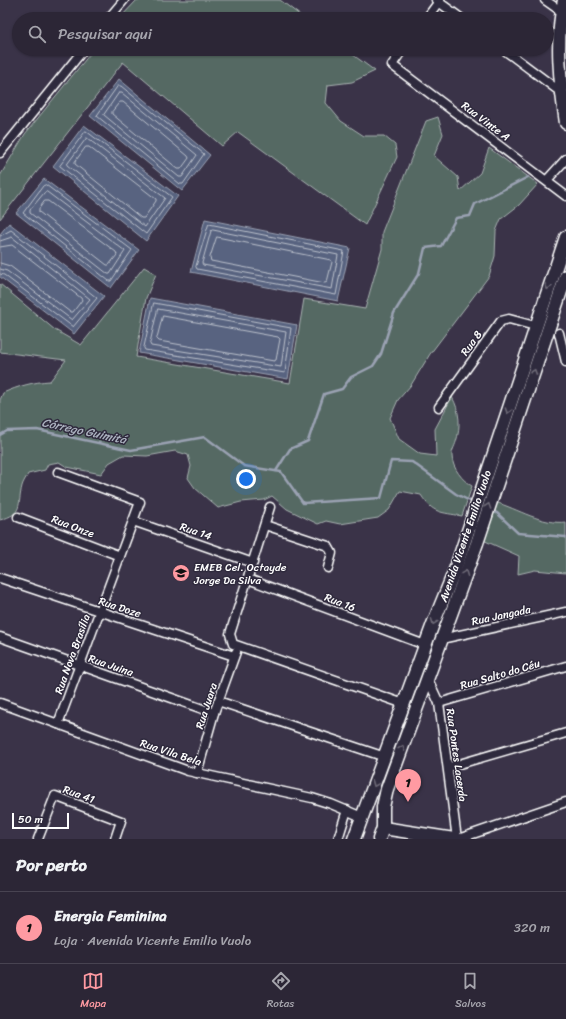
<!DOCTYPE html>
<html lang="pt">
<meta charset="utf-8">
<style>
body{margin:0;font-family:Sriracha,sans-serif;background:#342e3e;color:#f1f3f6}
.scale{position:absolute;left:12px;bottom:10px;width:57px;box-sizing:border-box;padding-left:4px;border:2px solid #fff;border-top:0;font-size:11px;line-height:14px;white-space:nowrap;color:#fff;-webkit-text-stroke:3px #2f2a3d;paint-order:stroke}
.you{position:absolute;left:246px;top:479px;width:14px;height:14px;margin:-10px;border:3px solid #fff;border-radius:50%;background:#1a73e8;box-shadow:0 0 0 6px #1a73e833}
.badge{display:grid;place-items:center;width:26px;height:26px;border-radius:50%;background:#ff9aa2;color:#111;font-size:13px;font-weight:700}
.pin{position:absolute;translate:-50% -33px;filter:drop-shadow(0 1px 2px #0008)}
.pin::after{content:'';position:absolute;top:21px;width:14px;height:12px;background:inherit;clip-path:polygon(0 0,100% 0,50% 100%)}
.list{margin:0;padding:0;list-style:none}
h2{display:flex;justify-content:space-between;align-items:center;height:52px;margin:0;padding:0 16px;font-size:17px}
h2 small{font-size:13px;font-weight:400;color:#a6a5ad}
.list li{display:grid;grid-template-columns:26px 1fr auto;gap:12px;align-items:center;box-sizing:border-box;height:72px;padding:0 16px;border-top:1px solid #484351}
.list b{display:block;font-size:15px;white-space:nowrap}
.list p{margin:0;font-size:13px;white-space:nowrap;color:#a6a5ad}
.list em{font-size:13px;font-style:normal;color:#a6a5ad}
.icon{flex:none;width:22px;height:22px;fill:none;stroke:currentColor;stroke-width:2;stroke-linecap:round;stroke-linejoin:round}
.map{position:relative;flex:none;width:566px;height:839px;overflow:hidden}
.search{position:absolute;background:#2c2636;box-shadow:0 1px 3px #0004;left:12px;right:12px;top:12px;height:44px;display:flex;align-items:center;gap:10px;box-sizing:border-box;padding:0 14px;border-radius:22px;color:#a6a5ad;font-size:15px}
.sheet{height:124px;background:#2c2636}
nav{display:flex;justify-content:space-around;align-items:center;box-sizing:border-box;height:56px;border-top:1px solid #484351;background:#2c2636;font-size:11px;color:#a6a5ad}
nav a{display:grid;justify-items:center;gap:2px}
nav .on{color:#ff9aa2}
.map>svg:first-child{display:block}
.green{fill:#546964;stroke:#aab4b2}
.water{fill:#586480;stroke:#9ba2b3}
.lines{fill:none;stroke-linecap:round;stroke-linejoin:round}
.shore{stroke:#bcc1cc;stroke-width:1}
.stream{stroke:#9ba2b3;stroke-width:2.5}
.minor-casing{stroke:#fff;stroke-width:11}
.secondary-casing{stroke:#fff;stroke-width:15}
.minor{stroke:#2f2a3d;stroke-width:8}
.secondary{stroke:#2f2a3d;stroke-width:12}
.oneway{stroke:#6d6a77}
.labels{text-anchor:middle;stroke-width:3;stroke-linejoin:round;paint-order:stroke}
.street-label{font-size:11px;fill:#fff;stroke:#2f2a3d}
.poi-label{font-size:11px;fill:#fff;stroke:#2f2a3d;text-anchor:start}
.water-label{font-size:12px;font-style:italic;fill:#acb2c0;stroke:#2f2a3d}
</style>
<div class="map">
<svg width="566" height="839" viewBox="0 0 566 839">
<rect width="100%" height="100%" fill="#3a3348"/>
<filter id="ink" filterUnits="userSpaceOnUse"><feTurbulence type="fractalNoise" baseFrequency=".025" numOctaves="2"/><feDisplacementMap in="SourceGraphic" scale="8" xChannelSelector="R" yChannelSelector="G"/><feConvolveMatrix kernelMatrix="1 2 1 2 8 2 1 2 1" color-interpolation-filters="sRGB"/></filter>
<g filter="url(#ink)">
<g class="green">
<path d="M137,0H280L305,19H119Z"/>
<path d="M94,49H345L375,71L352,82L328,85L326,103L341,121L364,136H384L395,145L397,157L365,225L238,132L222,146L123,62L0,219V176L25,134Z"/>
<path d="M438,117L443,134L434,156L458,177L460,191L480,173L489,148L538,184L519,205L501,219L496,231L495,256L489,276L430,354L411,385L398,400L390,418L399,439L420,454L436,456L435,429L452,397C460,411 461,427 456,442C455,446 451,452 452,456C452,468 463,481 472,486L462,516C441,512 433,514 421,495L400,491L389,510L378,518L340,524L326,521L318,524L287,509L272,496L264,500L241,502L218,508L195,488L188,478L191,466L188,455L175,451L147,456L123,455L109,463L101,474L67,467L59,462L48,464L45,470L28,474C26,478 23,482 22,486C17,506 24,513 0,520V400L3,393C19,386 33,382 50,381L66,360L0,352V284L55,330L81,345L144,267L156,274L146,298L136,357L290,383L304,299L365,309L382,249V232L426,121Z"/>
<path d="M495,502C518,509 542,525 566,522V573L535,570L518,574L519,556L483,540Z"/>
</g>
<g class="water">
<path d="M119,79L210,155L182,191L90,116Z"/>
<path d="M84,125L178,196L146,241L53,166Z"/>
<path d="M44,179L139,250L111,288L16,213Z"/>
<path d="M205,219L350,248L338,301L191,272Z"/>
<path d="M9,223L104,296L74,334L0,277V234Z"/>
<path d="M150,298L297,325L288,379L139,353Z"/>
</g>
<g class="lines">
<g class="shore">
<path d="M118,86H121L204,154L183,184H180L97,116Z"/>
<path d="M119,93H122L197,155L182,177H179L104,115Z"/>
<path d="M120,102H123L188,156L189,158L181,169H178L112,114V112Z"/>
<path d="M86,131L172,197L146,234L60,166Z"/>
<path d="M87,138L165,198L145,227L67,165Z"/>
<path d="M86,147H89L156,199V201L144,218H141L75,164V162Z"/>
<path d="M46,185L132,250L111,281H109L23,213L43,186Z"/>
<path d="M47,192L125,251L110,274H108L30,213V210L44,193Z"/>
<path d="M45,201H48L116,252L117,255L109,265H107L39,212V209Z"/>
<path d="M209,224L344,251L336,295L197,269L196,267Z"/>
<path d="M213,230L338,255L332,289L203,265L202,263L211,231Z"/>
<path d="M0,236L11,230L97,298L73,327L4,275L0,274"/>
<path d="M217,237L331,260L332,262L327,282L325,283L211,261L210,258Z"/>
<path d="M0,241L12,237L90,299L72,320L7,271L0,269"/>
<path d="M0,247L12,245L81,298L82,300L73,312H70L10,266L0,263"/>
<path d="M154,303L291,328L285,373L145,350L144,348Z"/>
<path d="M158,309L286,332L281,367L151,346L150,344Z"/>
<path d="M163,316L278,337L280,339L276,360L274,361L159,341L157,339Z"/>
</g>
<g class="stream">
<path d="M0,435L7,431L37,430L131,450L205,437L244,466L281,472L303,503L381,498L391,461L412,462L456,494L474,503"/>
<path d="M276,471L290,449L308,441L324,394L342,389L351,377L373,366L381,354L394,313L419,273L425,248L441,246L456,218L470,216L475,204L528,177"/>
<path d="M491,511L497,513L518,533L566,537"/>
</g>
<g class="minor-casing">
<g id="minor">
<path d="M436,0L462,19"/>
<path d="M545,0L562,12"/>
<path d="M108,19L124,0"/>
<path d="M426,19L440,0"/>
<path d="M403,49L392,65L566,196"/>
<path d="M503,49L562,93"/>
<path d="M0,153L84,49"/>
<path d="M547,180L566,159"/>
<path d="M559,333L566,362"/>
<path d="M439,407L501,321L509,319L535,326"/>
<path d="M58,472L140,502L58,724"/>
<path d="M270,507L230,634L233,644L404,704"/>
<path d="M18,517L120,556"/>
<path d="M133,521L253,563"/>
<path d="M265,525L328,546L332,553L328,568"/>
<path d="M0,578L234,656"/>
<path d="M248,579L425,645"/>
<path d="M0,637L214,713"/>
<path d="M441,639L566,612"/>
<path d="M427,677L439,703L457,839"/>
<path d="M218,701L385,757"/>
<path d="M0,703L188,771L312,798L331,804L362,817"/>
<path d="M439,703L566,666"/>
<path d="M449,767L566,733"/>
<path d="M197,773L214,713L236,652"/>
<path d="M38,839L55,796L121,821L115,839"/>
<path d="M338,839L347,810"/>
<path d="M458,839L566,802"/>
</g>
</g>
<g class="secondary-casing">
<g id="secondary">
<path d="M564,0C555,40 560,83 566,123"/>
<path d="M383,828L454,839"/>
<path d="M354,839L433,624L455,570L566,237"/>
<path d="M379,839L383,828V807L387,789L477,543L566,276"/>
</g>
</g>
<use href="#minor" class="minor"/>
<use href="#secondary" class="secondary"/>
</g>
<defs><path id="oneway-chevron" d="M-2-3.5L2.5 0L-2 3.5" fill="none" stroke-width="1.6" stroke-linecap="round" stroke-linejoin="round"/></defs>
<g class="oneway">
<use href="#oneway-chevron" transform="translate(548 287) rotate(110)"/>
<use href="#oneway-chevron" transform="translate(534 372) rotate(-71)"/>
<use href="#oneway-chevron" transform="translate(508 411) rotate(108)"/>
<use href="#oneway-chevron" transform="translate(488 506) rotate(-71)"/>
<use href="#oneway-chevron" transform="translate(465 573) rotate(-69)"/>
<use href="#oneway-chevron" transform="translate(434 622) rotate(111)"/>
<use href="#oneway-chevron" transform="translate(402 748) rotate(-70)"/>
<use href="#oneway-chevron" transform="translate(375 784) rotate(112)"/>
</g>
</g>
<defs>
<g id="school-disc" transform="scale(0.9)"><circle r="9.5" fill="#ff9aa2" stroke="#2f2a3d"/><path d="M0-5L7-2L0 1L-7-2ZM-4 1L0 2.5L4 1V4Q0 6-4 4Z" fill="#111"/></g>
</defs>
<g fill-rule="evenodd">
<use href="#school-disc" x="181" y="573"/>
</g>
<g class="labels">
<g class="street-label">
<text transform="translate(486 121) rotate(37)" y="4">Rua Vinte A</text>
<text transform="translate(471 343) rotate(-55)" y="4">Rua 8</text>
<text transform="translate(73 526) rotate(21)" y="4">Rua Onze</text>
<text transform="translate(196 531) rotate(19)" y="4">Rua 14</text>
<text transform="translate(465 536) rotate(-71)" y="4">Avenida Vicente Emilio Vuolo</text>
<text transform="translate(340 602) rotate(21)" y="4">Rua 16</text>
<text transform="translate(120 607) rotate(18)" y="4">Rua Doze</text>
<text transform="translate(501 615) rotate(-12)" y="4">Rua Jangada</text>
<text transform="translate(72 654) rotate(-70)" y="4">Rua Nova Brasília</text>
<text transform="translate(111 665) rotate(19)" y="4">Rua Juina</text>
<text transform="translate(500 674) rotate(-16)" y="4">Rua Salto do Céu</text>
<text transform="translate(206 706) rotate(-72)" y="4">Rua Juara</text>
<text transform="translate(171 752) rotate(18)" y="4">Rua Vila Bela</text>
<text transform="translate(457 755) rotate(82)" y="4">Rua Pontes Lacerda</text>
<text transform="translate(79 794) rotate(20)" y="4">Rua 41</text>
</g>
<g class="poi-label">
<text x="194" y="571">EMEB Cel. Octayde<tspan x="194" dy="13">Jorge Da Silva</tspan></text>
</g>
<g class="water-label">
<text transform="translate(84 431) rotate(12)" y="4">Córrego Guimitá</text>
</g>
</g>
</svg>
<div class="scale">50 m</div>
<div class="you"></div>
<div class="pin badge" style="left:408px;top:802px">1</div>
<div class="search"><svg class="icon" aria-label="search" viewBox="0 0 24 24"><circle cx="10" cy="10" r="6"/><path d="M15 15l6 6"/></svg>Pesquisar aqui</div>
</div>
<section class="sheet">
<h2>Por perto<small></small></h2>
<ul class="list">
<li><span class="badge">1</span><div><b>Energia Feminina</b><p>Loja · Avenida Vicente Emilio Vuolo</p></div><em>320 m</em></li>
</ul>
</section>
<nav>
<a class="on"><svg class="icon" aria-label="map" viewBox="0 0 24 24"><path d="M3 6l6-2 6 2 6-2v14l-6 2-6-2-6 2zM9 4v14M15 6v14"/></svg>Mapa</a>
<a><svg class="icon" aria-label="directions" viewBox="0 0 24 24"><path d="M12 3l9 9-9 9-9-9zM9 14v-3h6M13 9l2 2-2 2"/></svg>Rotas</a>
<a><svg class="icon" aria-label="saved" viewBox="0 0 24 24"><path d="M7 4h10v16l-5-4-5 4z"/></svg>Salvos</a>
</nav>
